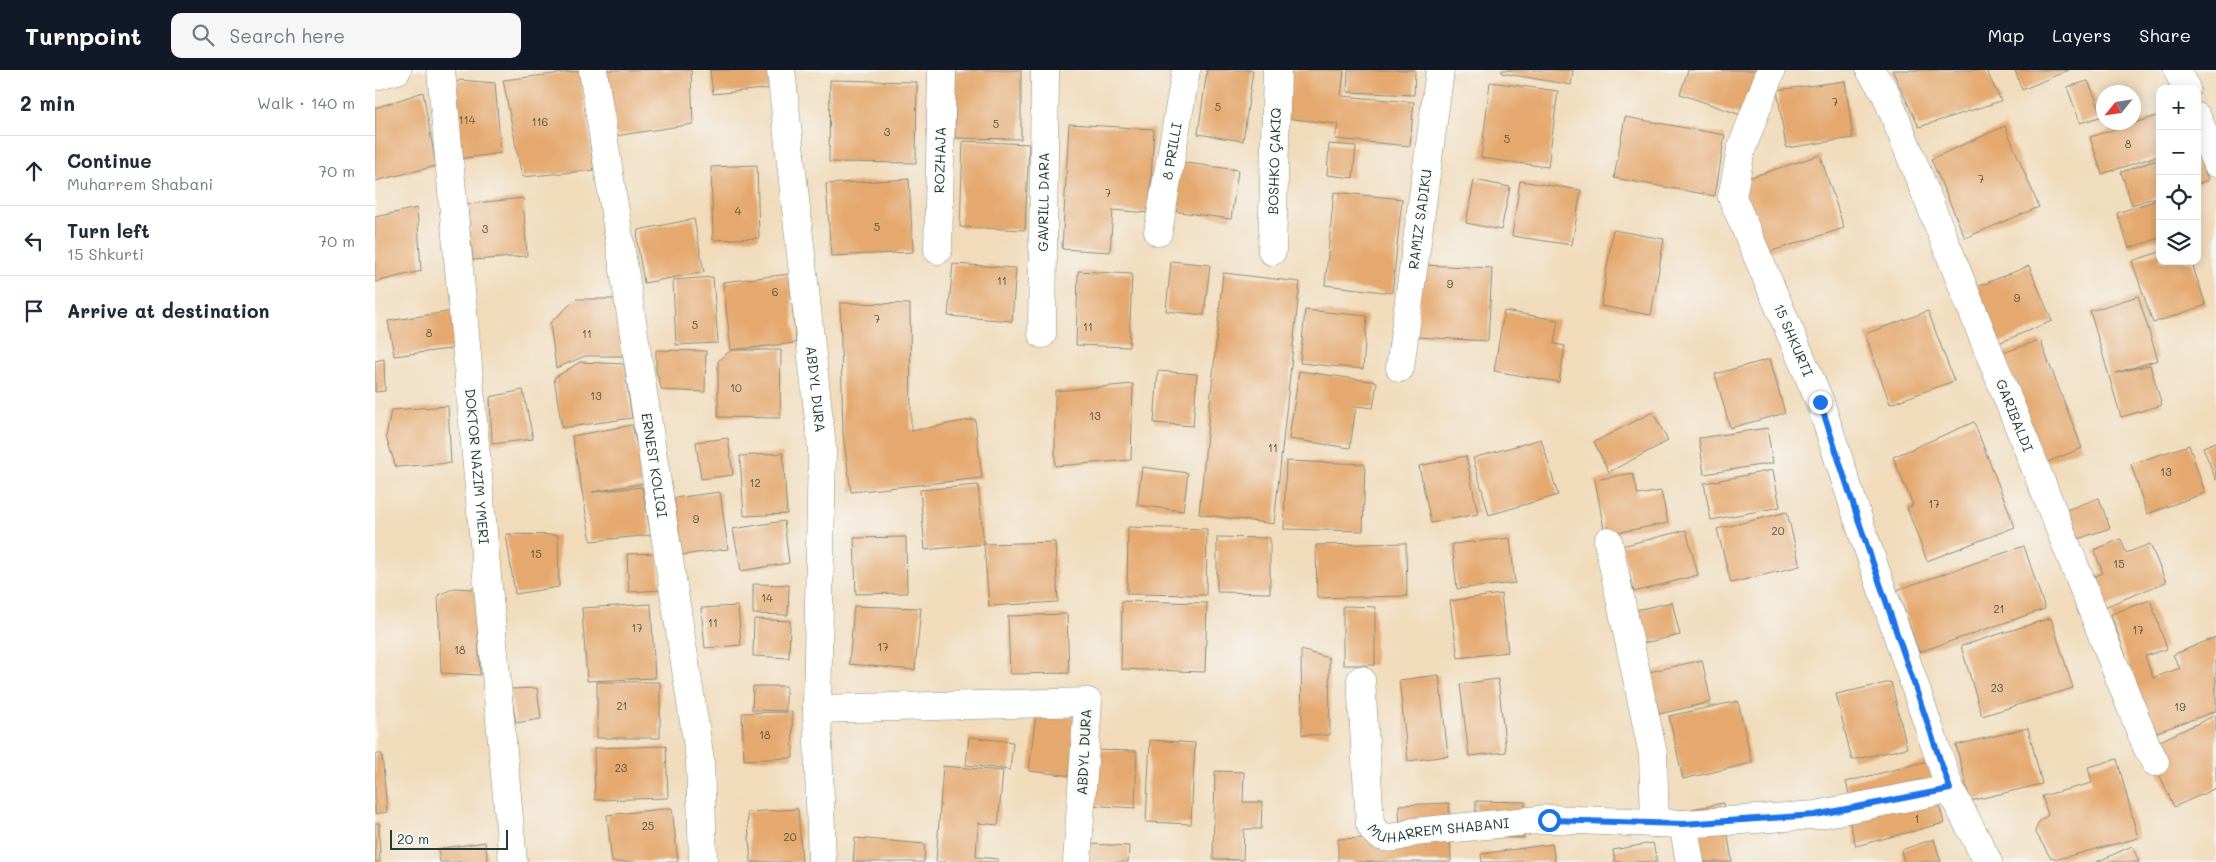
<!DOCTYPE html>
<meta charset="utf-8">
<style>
body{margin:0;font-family:Mali,sans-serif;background:#f6f6f7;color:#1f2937}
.controls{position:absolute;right:15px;top:15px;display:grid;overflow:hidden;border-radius:10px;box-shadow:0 2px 12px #0003}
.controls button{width:45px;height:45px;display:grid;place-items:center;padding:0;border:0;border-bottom:1px solid #e0e1e3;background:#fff;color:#1f2937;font:25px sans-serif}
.compass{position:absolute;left:1721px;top:15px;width:45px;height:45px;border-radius:50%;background:#fff;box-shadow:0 2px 12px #0003;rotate:240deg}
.scale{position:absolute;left:15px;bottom:12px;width:118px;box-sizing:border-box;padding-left:5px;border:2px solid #1f3d34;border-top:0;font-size:14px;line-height:18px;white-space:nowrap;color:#1f3d34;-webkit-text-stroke:4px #f6f6f2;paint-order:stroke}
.stop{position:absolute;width:15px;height:15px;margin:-11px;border:4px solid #1a73e8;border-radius:50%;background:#fff}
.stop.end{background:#1a73e8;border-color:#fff;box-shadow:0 1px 5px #0008}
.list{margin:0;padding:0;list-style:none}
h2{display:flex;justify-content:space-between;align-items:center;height:65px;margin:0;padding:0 20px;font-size:21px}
h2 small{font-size:16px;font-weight:400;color:#747a83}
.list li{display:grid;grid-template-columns:32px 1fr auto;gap:15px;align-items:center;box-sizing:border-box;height:70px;padding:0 20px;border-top:1px solid #e0e1e3}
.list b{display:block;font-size:19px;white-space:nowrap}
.list p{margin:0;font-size:16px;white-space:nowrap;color:#747a83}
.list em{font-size:16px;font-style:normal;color:#747a83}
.icon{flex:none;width:28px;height:28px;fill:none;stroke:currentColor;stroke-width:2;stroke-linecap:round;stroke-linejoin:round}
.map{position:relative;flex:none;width:1841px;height:792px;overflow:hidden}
header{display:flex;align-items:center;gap:30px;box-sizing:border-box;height:70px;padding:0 25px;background:#111827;color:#fff}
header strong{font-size:24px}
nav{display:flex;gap:28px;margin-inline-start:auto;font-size:18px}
.search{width:350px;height:45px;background:#f6f6f7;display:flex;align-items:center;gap:12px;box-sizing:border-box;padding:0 18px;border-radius:10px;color:#747a83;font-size:19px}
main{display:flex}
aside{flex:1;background:#fff}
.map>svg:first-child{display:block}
.building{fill:#e5a86e}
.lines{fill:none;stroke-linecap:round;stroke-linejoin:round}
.street-casing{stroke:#888c78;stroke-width:29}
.secondary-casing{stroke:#888c78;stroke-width:29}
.street{stroke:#fff;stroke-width:28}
.secondary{stroke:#fff;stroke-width:28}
.route{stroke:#1a73e8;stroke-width:6}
.labels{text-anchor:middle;stroke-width:4;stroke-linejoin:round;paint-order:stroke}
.number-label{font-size:11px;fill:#505842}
.street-label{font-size:14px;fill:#1f3d34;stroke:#f6f6f2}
</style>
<header>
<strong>Turnpoint</strong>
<div class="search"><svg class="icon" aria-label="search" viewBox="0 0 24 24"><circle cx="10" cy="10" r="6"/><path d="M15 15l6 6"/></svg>Search here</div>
<nav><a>Map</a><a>Layers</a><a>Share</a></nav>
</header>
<main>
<aside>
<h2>2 min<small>Walk · 140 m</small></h2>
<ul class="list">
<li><svg class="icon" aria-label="ahead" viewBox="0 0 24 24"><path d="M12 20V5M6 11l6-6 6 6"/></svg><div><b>Continue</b><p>Muharrem Shabani</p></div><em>70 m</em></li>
<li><svg class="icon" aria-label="left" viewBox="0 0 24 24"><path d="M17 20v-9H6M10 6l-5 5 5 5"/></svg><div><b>Turn left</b><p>15 Shkurti</p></div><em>70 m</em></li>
<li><svg class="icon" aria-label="arrive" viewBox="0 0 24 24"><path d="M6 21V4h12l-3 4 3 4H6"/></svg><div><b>Arrive at destination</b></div></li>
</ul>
</aside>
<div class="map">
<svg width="1841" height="792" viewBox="0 0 1841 792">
<rect width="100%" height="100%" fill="#f6f6f2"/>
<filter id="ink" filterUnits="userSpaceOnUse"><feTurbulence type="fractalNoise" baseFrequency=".02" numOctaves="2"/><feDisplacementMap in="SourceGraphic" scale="10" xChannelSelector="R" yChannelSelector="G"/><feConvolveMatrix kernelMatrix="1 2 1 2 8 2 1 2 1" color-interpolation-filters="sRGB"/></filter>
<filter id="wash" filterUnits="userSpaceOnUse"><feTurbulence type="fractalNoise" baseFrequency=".0096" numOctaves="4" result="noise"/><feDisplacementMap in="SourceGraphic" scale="20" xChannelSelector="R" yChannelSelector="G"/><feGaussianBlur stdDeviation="1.12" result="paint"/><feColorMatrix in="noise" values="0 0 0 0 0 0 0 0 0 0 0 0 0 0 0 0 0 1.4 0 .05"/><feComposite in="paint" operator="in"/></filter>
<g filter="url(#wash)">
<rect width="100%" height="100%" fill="#f1dbbb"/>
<g id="blocks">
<g class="building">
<path d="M231,0H316L318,54L240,66Z"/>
<path d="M335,0H397L399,18L338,24Z"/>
<path d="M581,0H646V69L580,68Z"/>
<path d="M832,0H878L868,71L823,64Z"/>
<path d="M914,0H969L966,26L1039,32L1035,76L960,69L963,54L909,48Z"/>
<path d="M973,0H1040L1039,25L972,22Z"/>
<path d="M1127,0H1198L1196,15L1127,3Z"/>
<path d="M1313,0H1388L1372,47L1305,24Z"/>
<path d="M1517,0H1611L1626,31L1544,57Z"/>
<path d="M1640,0H1694L1647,20Z"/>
<path d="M205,1L219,100L147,107L128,10Z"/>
<path d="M85,10L120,13L126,83L83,89L73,18Z"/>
<path d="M455,10L542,12L541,93L454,92Z"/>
<path d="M1470,11L1478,68L1411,78L1402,20Z"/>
<path d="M1713,11L1728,46L1705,53L1692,17Z"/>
<path d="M1115,12L1183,21L1173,97L1106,88Z"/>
<path d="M48,22L61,96L0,111V38Z"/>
<path d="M1782,46L1785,55V85L1727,104L1715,67Z"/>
<path d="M1250,47L1350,65L1340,126L1239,108Z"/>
<path d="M694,54L779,59L774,143L738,140L735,182L687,179Z"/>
<path d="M1630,56L1664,137L1590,168L1556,89Z"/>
<path d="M588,71L654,74L650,160L585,157Z"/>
<path d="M954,74L981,76L978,108L952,105Z"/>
<path d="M1822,78L1833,110L1822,114Z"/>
<path d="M1445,85L1469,158L1391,183L1367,110Z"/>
<path d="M1785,89V126L1757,135L1746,102Z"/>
<path d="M804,92L863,100L856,149L797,141Z"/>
<path d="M382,95L384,168L338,170L336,97Z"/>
<path d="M534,109L538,182L456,186L451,114Z"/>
<path d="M1099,110L1135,117L1126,160L1091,153Z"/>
<path d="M1145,111L1206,120L1197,175L1137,166Z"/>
<path d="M959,122L1027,129L1017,223L950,215Z"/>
<path d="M148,128L152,186L98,190L92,134Z"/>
<path d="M1785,129V168L1754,178L1742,143Z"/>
<path d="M42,138L46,201L0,212V147Z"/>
<path d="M319,149L329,202L269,213L262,171L263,160Z"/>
<path d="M1238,160L1289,169L1276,245L1226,236Z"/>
<path d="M1785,182V191H1816L1831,235L1778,253L1757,191Z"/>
<path d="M796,191L835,195L829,245L791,241Z"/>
<path d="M578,194L641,198L637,251L573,246Z"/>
<path d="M1046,195L1117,198L1113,271L1042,267Z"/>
<path d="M1654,196L1677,251L1619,275L1596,219Z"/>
<path d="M703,201L757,204L754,277L701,275Z"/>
<path d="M848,203L925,212L899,454L824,444Z"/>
<path d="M414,204L421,273L356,280L348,212Z"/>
<path d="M338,207L343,273L301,275L298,210Z"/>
<path d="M1763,226L1783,290L1741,303L1775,295L1787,335L1746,347L1715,241Z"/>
<path d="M201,229H248L249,286H210L181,298L175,253Z"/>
<path d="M465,233L535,234L536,361L600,349L607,408L476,422L468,365Z"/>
<path d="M930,240L992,246L988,299L925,293Z"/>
<path d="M78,241L82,278L19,286L13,251Z"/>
<path d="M1129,241L1183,250L1179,274L1190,276L1184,312L1119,301Z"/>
<path d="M1553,241L1579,311L1515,334L1490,264Z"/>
<path d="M1665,270L1707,378L1670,393L1628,283Z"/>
<path d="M281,280L331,281L330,322L287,320L281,301Z"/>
<path d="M356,280H406L405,348L343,347V291Z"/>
<path d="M9,289L10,321L0,322V291Z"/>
<path d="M1395,289L1410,343L1355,358L1340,304Z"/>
<path d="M205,292L249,294L257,348L187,358L179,308Z"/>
<path d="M783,301L822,304L818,356L779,353Z"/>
<path d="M924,301L1002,312L998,338L981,336L975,378L914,369Z"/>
<path d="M758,314L756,390L680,396V321Z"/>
<path d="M148,320L158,369L117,374L115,327Z"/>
<path d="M73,336L76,393L21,397L11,367L16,340Z"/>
<path d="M1278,342L1293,371L1234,402L1219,372Z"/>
<path d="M1599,352L1640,457L1552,491L1532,438L1538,435L1518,387Z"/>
<path d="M257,355L271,413L217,422L267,417L276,465L216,471L197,366Z"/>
<path d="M1392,358L1398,393L1329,404L1324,368Z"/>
<path d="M353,368L358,405L326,409L321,372Z"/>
<path d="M1166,369L1183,425L1114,445L1098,388Z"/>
<path d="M1841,372V410L1828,377Z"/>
<path d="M1814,375L1830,423L1772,444L1756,394Z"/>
<path d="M408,383L412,444L369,446L365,386Z"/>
<path d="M1091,386L1103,444L1056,453L1044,396Z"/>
<path d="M911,391L990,394L988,461L909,459Z"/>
<path d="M767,397L813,403L808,441L762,435Z"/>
<path d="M1398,400L1405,437L1336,450L1329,413Z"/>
<path d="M1258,403L1263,425L1286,421L1293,453L1230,465L1220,410Z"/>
<path d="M603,415L609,474L550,480L545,420Z"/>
<path d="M345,422L353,479L307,485L299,428Z"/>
<path d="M1724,428L1735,458L1694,472L1683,443Z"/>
<path d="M1412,442L1425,496L1356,513L1342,459Z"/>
<path d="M409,451L414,493L366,501L358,459Z"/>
<path d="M753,457L832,459L831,525L752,524Z"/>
<path d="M1311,460L1323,505L1259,522L1247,476Z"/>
<path d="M131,464L183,465L184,517L140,524Z"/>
<path d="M531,467L532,523L481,524L479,468Z"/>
<path d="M842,467L895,468V523L842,522Z"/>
<path d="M1135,468L1140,513L1082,519L1077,474Z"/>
<path d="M1746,469L1751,483L1775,474L1791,512L1727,538L1715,508L1728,503L1719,480Z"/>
<path d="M680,472L683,532L614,536L609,474Z"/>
<path d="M1031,473L1032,526L942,528L941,475Z"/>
<path d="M1649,476L1670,539L1544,582L1522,520Z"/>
<path d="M283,483L285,520L254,522L252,484Z"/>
<path d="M378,514L414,515L413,545L378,544Z"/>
<path d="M80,518L101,519L105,605L66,603L63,525Z"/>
<path d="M1126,524L1133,582L1083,588L1075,531Z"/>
<path d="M1775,530L1792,579L1770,586L1778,608L1805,598L1798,585L1841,567V641L1771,666L1753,593L1736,544Z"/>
<path d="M747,531L832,533L830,602L746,599Z"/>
<path d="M1297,532L1305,565L1260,575L1252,542Z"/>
<path d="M276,534L280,608L212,611L207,538Z"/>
<path d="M363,536L366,575L330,578L326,538Z"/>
<path d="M479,536L546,538L540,600L474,594Z"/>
<path d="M968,536L1000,537V595H968Z"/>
<path d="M692,544L694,603L635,604L633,546Z"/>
<path d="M1676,548L1698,618L1607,646L1586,576Z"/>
<path d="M379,549L415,551L414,588L378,586Z"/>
<path d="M926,580L954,588L955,665H927Z"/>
<path d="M1327,590L1336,632L1284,644L1274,602Z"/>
<path d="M1064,605L1073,686L1033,691L1024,610Z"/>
<path d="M1123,609L1131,682L1094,686L1085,614Z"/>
<rect x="222" y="612" width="63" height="56"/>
<path d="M1516,612L1532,678L1477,690L1461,624Z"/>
<path d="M378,616H411V641L377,640Z"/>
<path d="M162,618L166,649L141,653L135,619Z"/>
<path d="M1363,631L1377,693L1308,709L1294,646Z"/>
<path d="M417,642L418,688L369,690L367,643Z"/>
<path d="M661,643L704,648L698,706L654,701Z"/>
<path d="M1841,645V718L1799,737L1772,677Z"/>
<path d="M1653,658L1667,714L1595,731L1581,675Z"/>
<path d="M594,667L638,672L635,700L591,695Z"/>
<path d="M775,670L820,673L816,754L771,752Z"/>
<path d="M291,676L293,728L220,730L219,678Z"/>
<path d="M715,680L762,681L760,738L713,735Z"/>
<path d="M0,684H7L12,742L0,744Z"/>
<path d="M1742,689L1763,768L1683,789L1675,787L1660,761L1664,752L1673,745L1667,726L1717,713L1713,697Z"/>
<path d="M1553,691L1569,753L1481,776L1474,750L1480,748L1471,712Z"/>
<path d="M568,696L628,701L623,755L603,753L601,787L623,789V792H561Z"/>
<path d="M840,701L869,702L868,732H887L886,759H869L868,790L838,789Z"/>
<path d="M1101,731L1150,732L1149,768L1100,767Z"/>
<path d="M1074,733L1076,792H963V769L1025,767L1024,735Z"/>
<path d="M1348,733L1357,792H1325L1317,739Z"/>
<path d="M297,738L303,792H237L232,745Z"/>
<path d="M423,739L427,792H376L372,742Z"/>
<path d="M0,753H4L5,792H0Z"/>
<path d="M480,768L550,774L549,792H478Z"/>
<path d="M1559,769L1566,792H1529L1526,780Z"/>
<path d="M110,772L113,792H65L63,779Z"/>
<path d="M1278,773L1282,792H1240L1238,780Z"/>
<path d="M716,774L754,776L753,792H715Z"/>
<path d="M1177,774L1180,792H1107L1106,784Z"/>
<path d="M1757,776L1764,792H1722Z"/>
</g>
</g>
</g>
<g filter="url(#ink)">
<use href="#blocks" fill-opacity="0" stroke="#888c78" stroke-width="1"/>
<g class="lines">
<g class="street-casing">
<g id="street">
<path id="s1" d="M66,0L138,792"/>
<path id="s2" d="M218,0L325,690L328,792"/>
<path id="s3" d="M406,0L447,378L442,639L447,792"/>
<path id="s4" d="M1396,0L1366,80L1357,127L1445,332L1486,458L1575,719L1613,792"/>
<path id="s5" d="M1495,0L1510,22L1772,677L1780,692"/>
<path d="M1803,0L1811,19"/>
<path d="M1822,47L1841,93"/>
<path id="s6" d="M783,162L811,0"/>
<path id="s7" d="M563,180L567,0"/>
<path id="s8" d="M897,181L902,0"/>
<path id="s9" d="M667,264L670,0"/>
<path id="s10" d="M1025,298L1065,0"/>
<path d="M1233,471L1278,684L1280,753"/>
<path id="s11" d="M986,610L995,753C1003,774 1022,768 1039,762L1174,749L1308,754L1441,745L1575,719"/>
<path d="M442,639L713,632L702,792"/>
<path d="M1308,754L1315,792"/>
</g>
</g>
<g class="secondary-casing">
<path id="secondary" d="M0,6L22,0"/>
</g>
<use href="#street" class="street"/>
<use href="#secondary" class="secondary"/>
</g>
</g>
<g class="lines" filter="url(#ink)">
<path class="route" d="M1174,750L1308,754L1440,745L1575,719L1486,458L1445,332"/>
</g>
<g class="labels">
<g class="number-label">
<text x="1460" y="36">7</text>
<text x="843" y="41">5</text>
<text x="92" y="54">114</text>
<text x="165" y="56">116</text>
<text x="621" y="58">5</text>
<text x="512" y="66">3</text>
<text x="1132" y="73">5</text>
<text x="1753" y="78">8</text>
<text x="1606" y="113">7</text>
<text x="733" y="127">7</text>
<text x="363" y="145">4</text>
<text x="502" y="161">5</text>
<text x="110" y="163">3</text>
<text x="627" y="215">11</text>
<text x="1075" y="218">9</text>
<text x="400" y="226">6</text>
<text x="1642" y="232">9</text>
<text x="502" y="253">7</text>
<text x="320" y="259">5</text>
<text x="713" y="261">11</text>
<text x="54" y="267">8</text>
<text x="212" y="268">11</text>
<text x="361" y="322">10</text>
<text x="221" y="330">13</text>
<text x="720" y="350">13</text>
<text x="898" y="382">11</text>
<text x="1791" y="406">13</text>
<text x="380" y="417">12</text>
<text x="1559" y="438">17</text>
<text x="321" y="453">9</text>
<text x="1403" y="465">20</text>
<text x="161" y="488">15</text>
<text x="1744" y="498">15</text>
<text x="392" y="532">14</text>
<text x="1624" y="543">21</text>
<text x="338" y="557">11</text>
<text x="262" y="562">17</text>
<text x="1763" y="564">17</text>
<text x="508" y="581">17</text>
<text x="85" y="584">18</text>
<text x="1622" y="622">23</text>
<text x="247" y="640">21</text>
<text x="1805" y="641">19</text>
<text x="390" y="669">18</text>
<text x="246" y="702">23</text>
<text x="1542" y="753">1</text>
<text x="273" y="760">25</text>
<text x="415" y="771">20</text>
</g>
<g class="street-label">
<text dy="5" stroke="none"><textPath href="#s6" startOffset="82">8 PRILLI</textPath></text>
<text dy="5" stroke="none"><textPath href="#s7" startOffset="90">ROZHAJA</textPath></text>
<text dy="5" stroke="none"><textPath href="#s8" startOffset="90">BOSHKO ÇAKIQ</textPath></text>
<text dy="5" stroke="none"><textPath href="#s9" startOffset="132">GAVRILL DARA</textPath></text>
<text dy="5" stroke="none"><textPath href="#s10" startOffset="150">RAMIZ SADIKU</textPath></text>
<text dy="5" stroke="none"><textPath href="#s4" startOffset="289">15 SHKURTI</textPath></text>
<text dy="5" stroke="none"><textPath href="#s3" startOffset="321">ABDYL DURA</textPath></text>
<text dy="5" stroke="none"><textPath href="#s5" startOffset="375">GARIBALDI</textPath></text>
<text dy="5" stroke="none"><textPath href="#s2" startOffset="400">ERNEST KOLIQI</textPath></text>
<text dy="5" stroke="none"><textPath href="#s1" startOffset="398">DOKTOR NAZIM YMERI</textPath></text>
<text transform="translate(709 682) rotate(-87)" y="5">ABDYL DURA</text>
<text dy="5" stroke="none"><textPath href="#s11" startOffset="218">MUHARREM SHABANI</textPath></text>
</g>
</g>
</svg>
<div class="controls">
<button>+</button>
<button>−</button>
<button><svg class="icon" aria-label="locate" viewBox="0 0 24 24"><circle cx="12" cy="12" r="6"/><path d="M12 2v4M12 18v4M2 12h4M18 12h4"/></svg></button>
<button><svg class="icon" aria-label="layers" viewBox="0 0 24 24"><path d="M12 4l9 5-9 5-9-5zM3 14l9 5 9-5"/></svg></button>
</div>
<svg class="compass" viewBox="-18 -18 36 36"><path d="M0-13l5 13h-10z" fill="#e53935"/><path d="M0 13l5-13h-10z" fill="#747a83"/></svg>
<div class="scale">20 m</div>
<div class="stop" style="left:1174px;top:750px"></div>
<div class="stop end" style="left:1445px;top:332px"></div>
</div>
</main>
